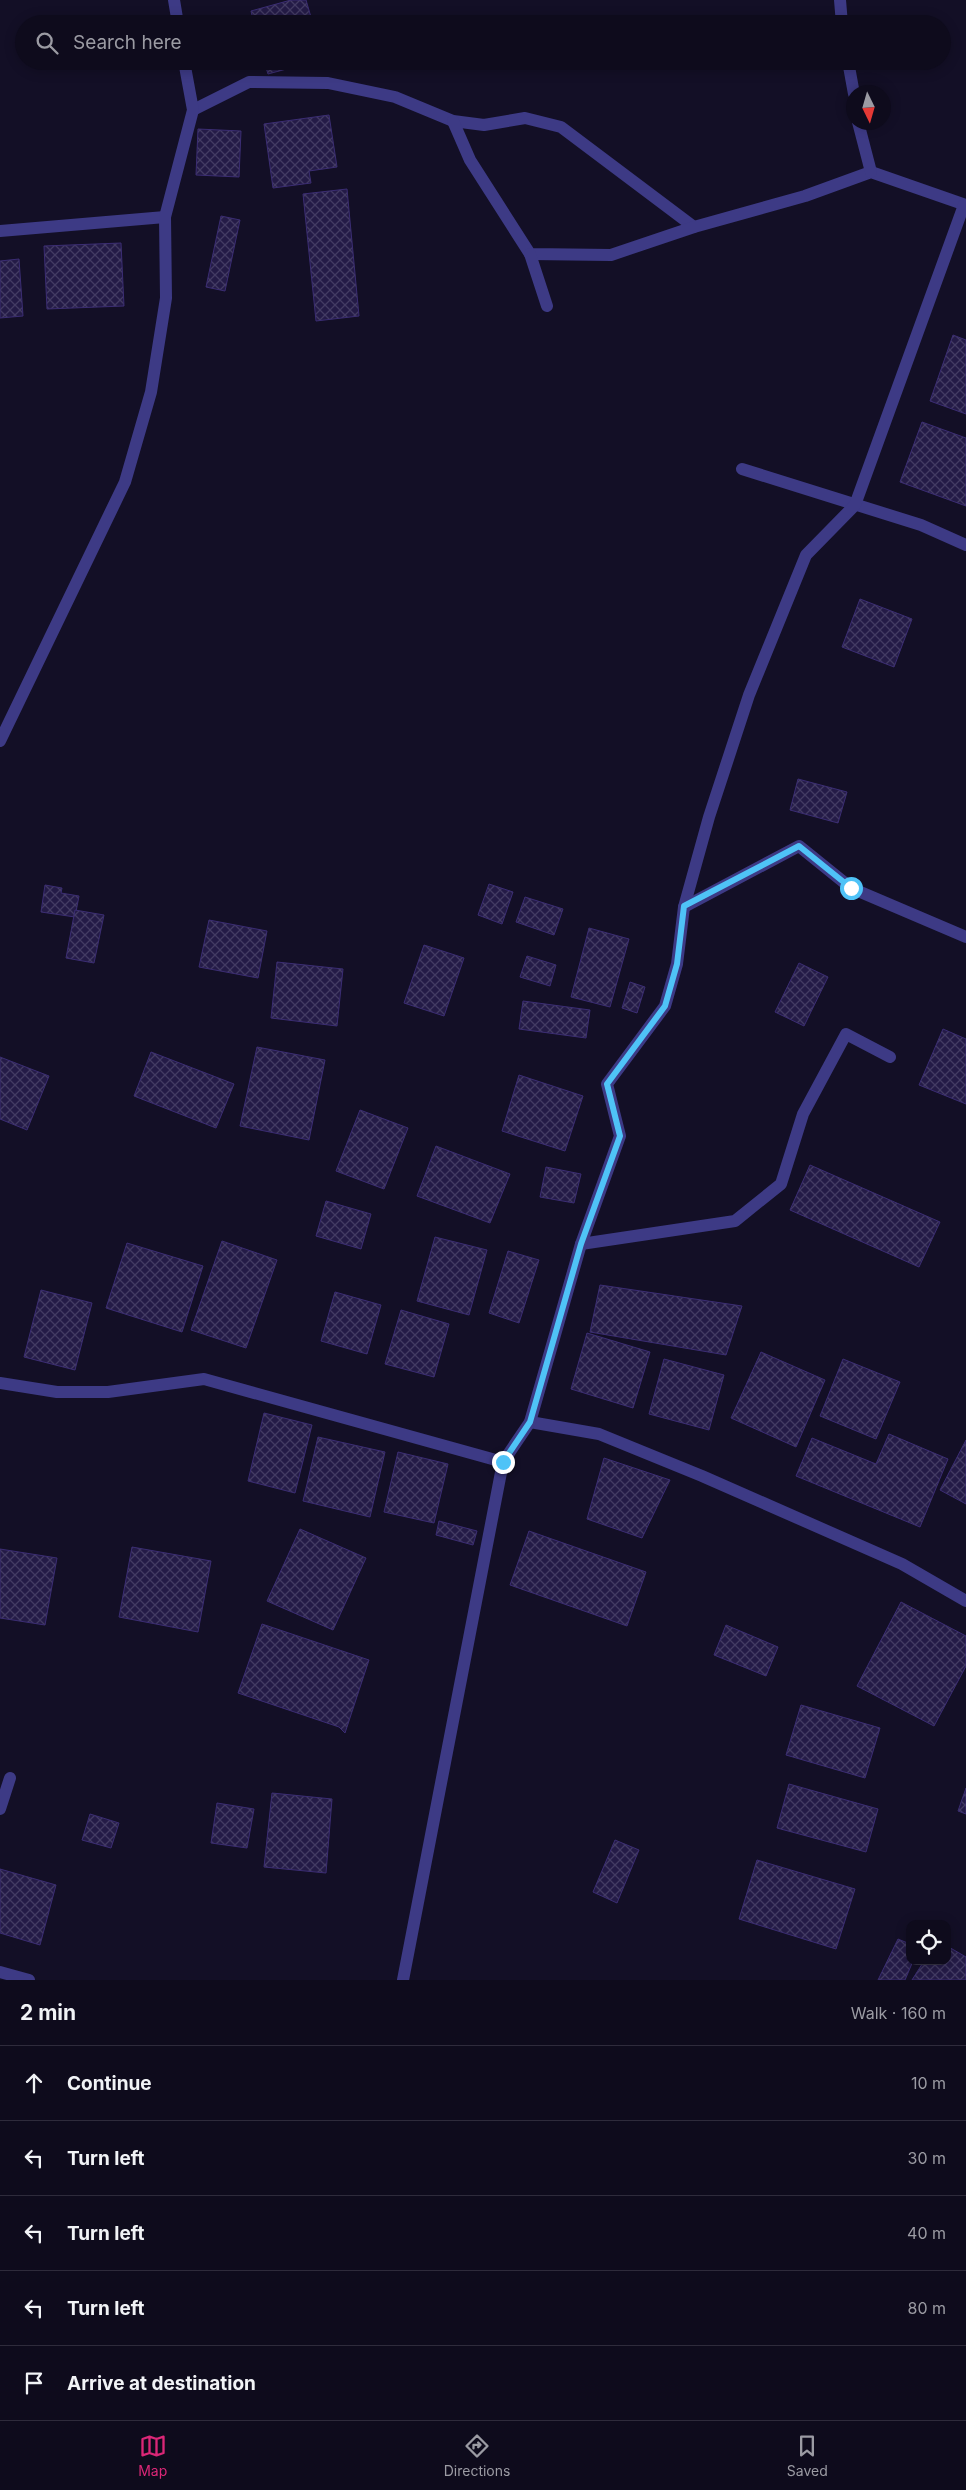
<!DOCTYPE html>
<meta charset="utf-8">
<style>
body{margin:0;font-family:Inter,sans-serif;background:#1c1929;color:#f1f3f6}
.controls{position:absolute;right:15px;bottom:15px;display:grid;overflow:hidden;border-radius:10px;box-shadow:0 2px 12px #0003}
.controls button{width:45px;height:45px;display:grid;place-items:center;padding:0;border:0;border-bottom:1px solid #2e2b3b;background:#0e0b1c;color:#f1f3f6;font:25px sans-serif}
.compass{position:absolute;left:846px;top:85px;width:45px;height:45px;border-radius:50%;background:#0e0b1c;box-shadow:0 2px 12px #0003;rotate:175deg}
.stop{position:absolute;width:15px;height:15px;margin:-11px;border:4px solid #4fc3f7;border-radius:50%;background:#fff}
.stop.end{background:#4fc3f7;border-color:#fff;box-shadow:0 1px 5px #0008}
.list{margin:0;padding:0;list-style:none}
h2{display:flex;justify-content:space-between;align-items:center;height:65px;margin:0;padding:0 20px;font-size:21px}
h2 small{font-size:16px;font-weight:400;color:#9b9ba3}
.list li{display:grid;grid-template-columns:32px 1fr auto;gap:15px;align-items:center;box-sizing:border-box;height:75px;padding:0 20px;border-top:1px solid #2e2b3b}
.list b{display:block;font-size:19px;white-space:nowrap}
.list em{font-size:16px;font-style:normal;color:#9b9ba3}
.icon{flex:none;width:28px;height:28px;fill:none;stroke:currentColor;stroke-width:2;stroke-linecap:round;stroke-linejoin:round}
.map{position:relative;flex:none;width:966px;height:1980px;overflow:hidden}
.search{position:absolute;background:#0e0b1c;box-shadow:0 2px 12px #0003;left:15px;right:15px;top:15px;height:55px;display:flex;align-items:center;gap:12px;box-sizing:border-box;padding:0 18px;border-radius:28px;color:#9b9ba3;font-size:19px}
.sheet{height:440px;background:#0e0b1c}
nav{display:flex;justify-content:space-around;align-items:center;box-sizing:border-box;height:70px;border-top:1px solid #2e2b3b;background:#0e0b1c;font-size:14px;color:#9b9ba3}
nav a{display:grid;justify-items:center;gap:2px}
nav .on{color:#db2777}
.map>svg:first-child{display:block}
.building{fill:url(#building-cross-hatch);stroke:#3b2d73}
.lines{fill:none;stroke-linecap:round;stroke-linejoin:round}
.minor{stroke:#3d3a85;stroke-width:12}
.route{stroke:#4fc3f7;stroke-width:6}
</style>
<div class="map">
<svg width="966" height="1980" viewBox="0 0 966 1980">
<defs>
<pattern id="building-cross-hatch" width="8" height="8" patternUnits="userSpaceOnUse" patternTransform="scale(1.25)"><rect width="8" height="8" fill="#241b47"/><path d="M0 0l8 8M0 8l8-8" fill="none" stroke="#433b63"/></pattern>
</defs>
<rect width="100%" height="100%" fill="#130f26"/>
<g class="building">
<path d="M291,0H306L313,24H254L251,11Z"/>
<path d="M264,61H316L268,74Z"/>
<path d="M329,115L337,167L309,171L311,183L273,188L264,124Z"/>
<path d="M198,129L241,131L239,177L196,175Z"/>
<path d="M347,189L359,316L316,321L303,194Z"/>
<path d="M221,216L240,220L225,291L206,287Z"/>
<path d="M121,243L124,306L47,309L44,246Z"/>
<path d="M19,259L23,316L0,318V261Z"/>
<path d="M953,335L966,340V414L930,401Z"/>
<path d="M922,422L966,438V506L900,482Z"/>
<path d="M860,599L912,619L894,667L842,647Z"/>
<path d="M798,779L847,792L838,823L790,810Z"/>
<path d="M489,884L513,892L502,924L478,915Z"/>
<path d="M45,885L62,888L61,893L79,896L75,917L41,912Z"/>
<path d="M525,897L563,909L554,935L516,922Z"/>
<path d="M75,910L104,915L94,963L66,958Z"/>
<path d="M209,920L267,931L258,978L199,967Z"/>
<path d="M589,928L629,939L610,1007L571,997Z"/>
<path d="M424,945L464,958L444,1016L404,1003Z"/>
<path d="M527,956L556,965L550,986L520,977Z"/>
<path d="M277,962L343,969L337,1026L271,1018Z"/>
<path d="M799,963L828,977L804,1026L775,1012Z"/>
<path d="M630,982L645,987L637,1013L622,1008Z"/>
<path d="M523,1001L590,1010L586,1038L519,1029Z"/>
<path d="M943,1029L966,1039V1104L919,1085Z"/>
<path d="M257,1047L325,1060L309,1140L240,1126Z"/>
<path d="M151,1052L234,1084L216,1128L134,1096Z"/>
<path d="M0,1057L49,1076L27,1130L0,1119Z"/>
<path d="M519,1075L583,1096L565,1151L502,1131Z"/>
<path d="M360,1110L408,1128L384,1189L336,1171Z"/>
<path d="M436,1146L510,1174L490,1223L417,1196Z"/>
<path d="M810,1165L940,1222L919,1267L790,1210Z"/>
<path d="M546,1167L581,1174L574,1203L540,1197Z"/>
<path d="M326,1201L371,1214L361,1249L316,1236Z"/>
<path d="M435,1237L487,1250L469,1315L417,1301Z"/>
<path d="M222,1241L277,1260L246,1348L191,1330Z"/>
<path d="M127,1243L203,1266L182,1332L106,1308Z"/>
<path d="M508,1251L539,1260L519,1323L489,1313Z"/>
<path d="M600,1285L742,1306L726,1355L590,1332Z"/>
<path d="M41,1290L92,1303L75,1370L24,1357Z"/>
<path d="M335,1292L381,1305L367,1354L321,1341Z"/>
<path d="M401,1310L449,1324L434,1377L385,1364Z"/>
<path d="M587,1333L650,1352L633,1408L571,1389Z"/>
<path d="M761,1352L825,1380L796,1447L731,1418Z"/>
<path d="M664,1359L724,1375L709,1430L649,1414Z"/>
<path d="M843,1359L900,1382L876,1439L820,1416Z"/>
<path d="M264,1413L312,1425L295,1493L248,1481Z"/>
<path d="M889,1434L948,1459L920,1527L796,1476L812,1438L876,1464Z"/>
<path d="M318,1437L385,1452L370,1517L303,1501Z"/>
<path d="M966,1440V1504L940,1490Z"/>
<path d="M398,1452L448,1464L434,1523L384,1512Z"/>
<path d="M604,1458L670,1480L642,1538L587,1519Z"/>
<path d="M439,1521L477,1531L473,1545L436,1535Z"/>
<path d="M300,1529L366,1558L333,1630L267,1601Z"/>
<path d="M529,1531L646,1572L627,1626L510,1585Z"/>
<path d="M132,1547L211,1561L198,1632L119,1617Z"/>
<path d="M0,1549L57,1558L45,1625L0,1618Z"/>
<path d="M901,1602L966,1636V1666L934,1726L857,1686Z"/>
<path d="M262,1624L369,1660L345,1733L339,1727L238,1693Z"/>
<path d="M726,1625L778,1647L766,1676L714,1655Z"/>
<path d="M801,1705L880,1728L865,1778L786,1755Z"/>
<path d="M789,1784L878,1809L866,1852L777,1828Z"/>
<path d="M966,1788V1814L958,1811Z"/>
<path d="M272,1793L332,1799L326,1873L264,1867Z"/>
<path d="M217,1803L254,1809L247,1848L211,1843Z"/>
<path d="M90,1814L119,1823L111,1848L82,1840Z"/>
<path d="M615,1840L639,1850L617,1903L593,1892Z"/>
<path d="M757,1860L855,1889L836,1949L739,1919Z"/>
<path d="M0,1869L56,1885L40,1945L0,1933Z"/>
<path d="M898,1939L910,1944V1961H913L905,1980H878Z"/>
<path d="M947,1946L966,1957V1980H912L924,1961H947Z"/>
</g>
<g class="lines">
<g class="minor">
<path d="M174,0L178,24"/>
<path d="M840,0L842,24"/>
<path d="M848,61L854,94"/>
<path d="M193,110L249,82L328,83L395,97L453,121L484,125L525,118L561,127L694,227"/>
<path d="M453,121L470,160L530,254L611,255L694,227L805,196L871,172L966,205"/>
<path d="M858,122L871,172"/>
<path d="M0,231L165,217"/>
<path d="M530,254L547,306"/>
<path d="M742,469L921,525L966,545"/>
<path d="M0,741L125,482L151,392L166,298L165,217L193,110L184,61"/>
<path d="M684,907L799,846L851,888L966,937"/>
<path d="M581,1244L735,1221L781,1184L803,1114L846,1034L890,1057"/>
<path d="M0,1383L57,1392H108L204,1379L503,1462"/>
<path d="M530,1422L599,1434L702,1476L902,1564L966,1601"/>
<path d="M0,1809L10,1778"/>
<path d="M0,1972L29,1980"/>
<path d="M403,1980L503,1462L530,1422L581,1244L620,1136L607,1084L665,1006L677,964L684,907L709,817L749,695L806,555L855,505L964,205"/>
</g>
</g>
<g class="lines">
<path class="route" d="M503,1462L530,1422L581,1244L620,1136L607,1084L665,1006L677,964L684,906L799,846L851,888"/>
</g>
</svg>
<div class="controls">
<button><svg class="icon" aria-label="locate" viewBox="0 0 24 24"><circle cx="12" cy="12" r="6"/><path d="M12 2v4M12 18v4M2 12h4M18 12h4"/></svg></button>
</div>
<svg class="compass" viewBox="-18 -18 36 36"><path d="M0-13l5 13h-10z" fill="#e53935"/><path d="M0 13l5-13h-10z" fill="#9b9ba3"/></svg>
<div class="stop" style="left:851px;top:888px"></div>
<div class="stop end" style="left:503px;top:1462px"></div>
<div class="search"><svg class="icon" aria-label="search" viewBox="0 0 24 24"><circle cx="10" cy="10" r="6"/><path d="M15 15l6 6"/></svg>Search here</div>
</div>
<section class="sheet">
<h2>2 min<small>Walk · 160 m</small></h2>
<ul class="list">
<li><svg class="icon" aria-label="ahead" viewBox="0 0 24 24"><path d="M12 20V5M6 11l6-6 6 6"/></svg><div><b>Continue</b></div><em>10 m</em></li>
<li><svg class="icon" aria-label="left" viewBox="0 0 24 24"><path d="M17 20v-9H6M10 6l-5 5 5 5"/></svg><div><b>Turn left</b></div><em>30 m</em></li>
<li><svg class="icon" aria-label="left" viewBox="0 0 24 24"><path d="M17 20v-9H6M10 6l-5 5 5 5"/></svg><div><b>Turn left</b></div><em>40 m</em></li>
<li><svg class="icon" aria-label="left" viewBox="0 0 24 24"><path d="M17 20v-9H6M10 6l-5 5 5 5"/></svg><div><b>Turn left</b></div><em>80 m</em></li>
<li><svg class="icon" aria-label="arrive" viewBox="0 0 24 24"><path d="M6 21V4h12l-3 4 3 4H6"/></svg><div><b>Arrive at destination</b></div></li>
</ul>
</section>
<nav>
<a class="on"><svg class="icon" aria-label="map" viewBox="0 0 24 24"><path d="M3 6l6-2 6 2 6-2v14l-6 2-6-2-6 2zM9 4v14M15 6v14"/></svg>Map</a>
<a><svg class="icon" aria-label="directions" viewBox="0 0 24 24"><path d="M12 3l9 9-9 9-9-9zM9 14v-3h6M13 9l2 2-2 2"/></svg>Directions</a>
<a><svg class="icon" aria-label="saved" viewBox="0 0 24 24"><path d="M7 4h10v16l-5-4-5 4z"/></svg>Saved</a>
</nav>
